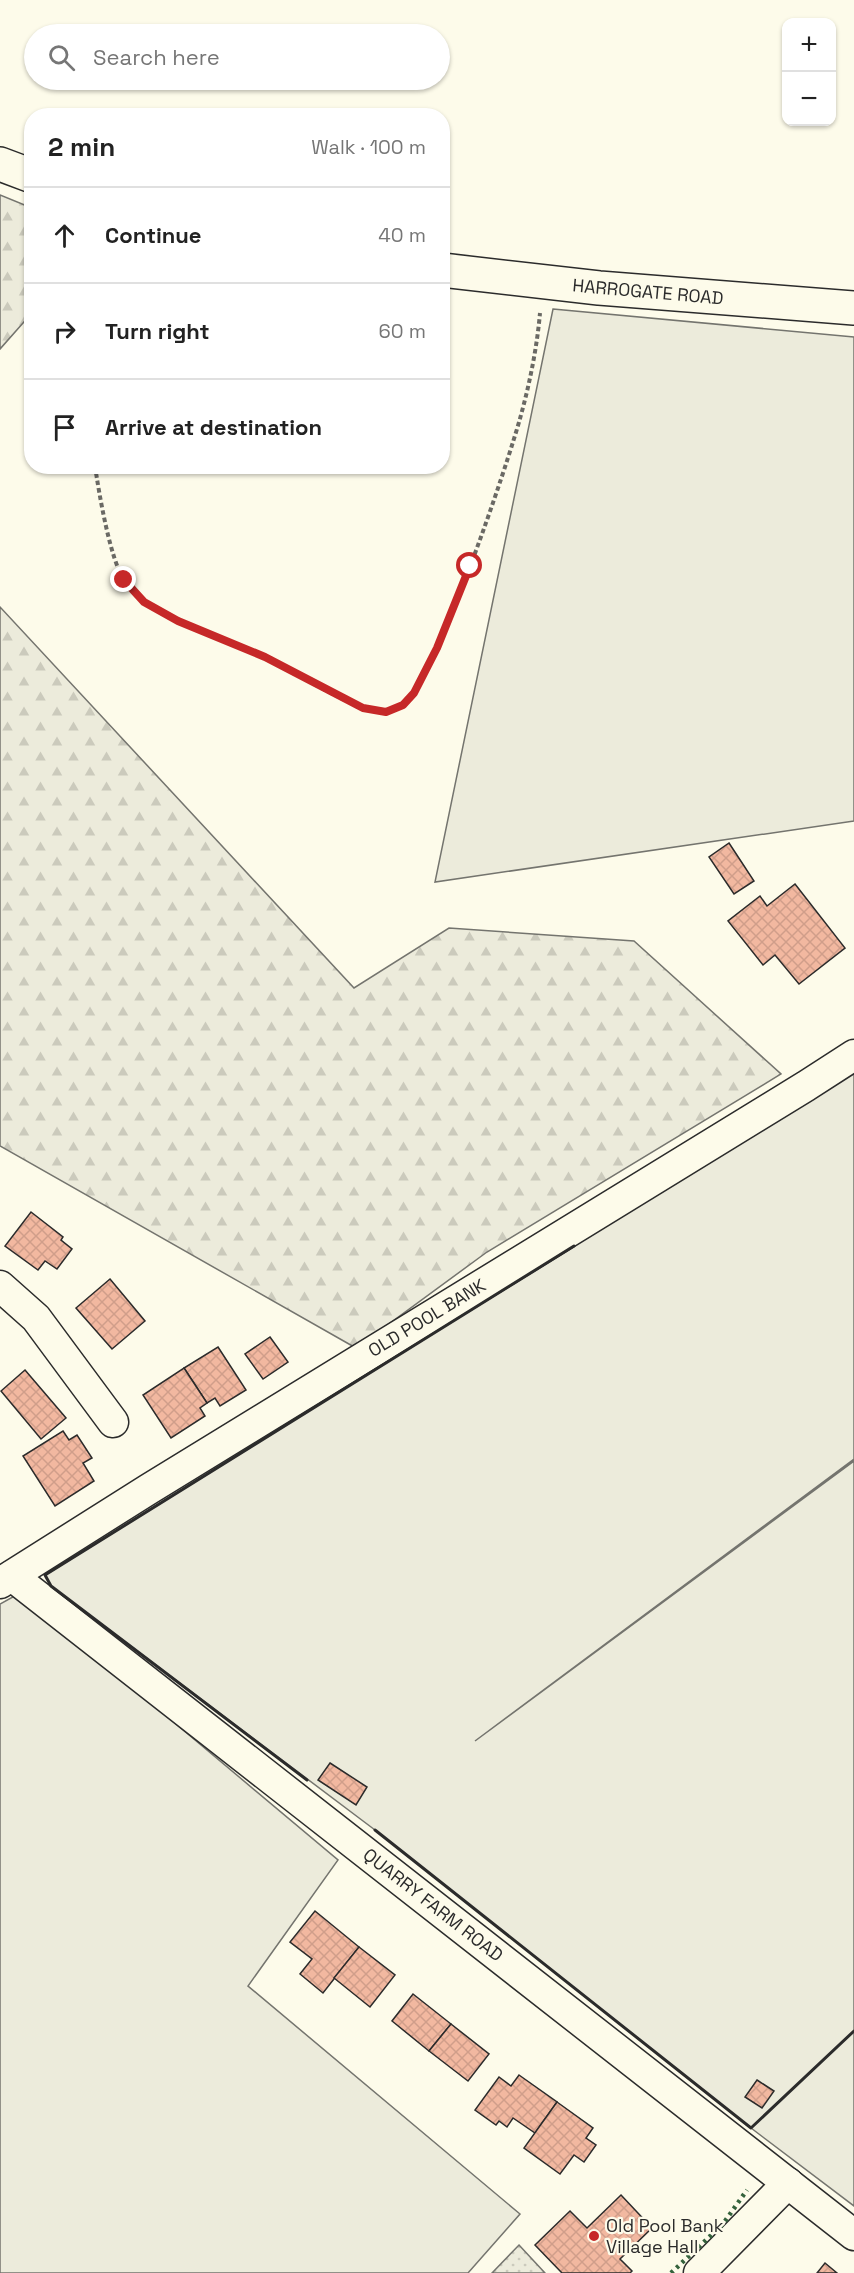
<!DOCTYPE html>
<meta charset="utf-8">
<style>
body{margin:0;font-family:"Space Grotesk",sans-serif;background:#f2f2f2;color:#222}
.controls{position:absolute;right:18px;top:18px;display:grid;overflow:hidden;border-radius:12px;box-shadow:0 2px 4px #0004}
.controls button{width:54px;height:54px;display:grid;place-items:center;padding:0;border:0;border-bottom:2px solid #e0e0e0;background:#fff;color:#222;font:30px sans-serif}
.stop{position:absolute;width:18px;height:18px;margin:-14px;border:4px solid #c62828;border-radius:50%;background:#fff}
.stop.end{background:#c62828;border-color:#fff;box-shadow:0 2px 6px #0008}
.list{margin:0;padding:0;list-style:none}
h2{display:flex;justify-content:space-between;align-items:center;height:78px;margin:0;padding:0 24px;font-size:26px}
h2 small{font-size:20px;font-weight:400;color:#767676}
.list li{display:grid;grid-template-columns:39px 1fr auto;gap:18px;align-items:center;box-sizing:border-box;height:96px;padding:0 24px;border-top:2px solid #e0e0e0}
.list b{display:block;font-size:22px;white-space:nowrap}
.list em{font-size:20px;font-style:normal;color:#767676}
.icon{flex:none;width:33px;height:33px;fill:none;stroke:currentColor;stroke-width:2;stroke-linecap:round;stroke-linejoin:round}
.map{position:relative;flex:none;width:854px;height:2273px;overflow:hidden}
.search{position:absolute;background:#fff;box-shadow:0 2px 4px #0004;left:24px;top:24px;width:426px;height:66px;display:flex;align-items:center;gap:15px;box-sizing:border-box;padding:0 21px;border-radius:33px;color:#767676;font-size:22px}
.panel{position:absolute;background:#fff;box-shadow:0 2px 4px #0004;left:24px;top:108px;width:426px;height:366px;border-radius:24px}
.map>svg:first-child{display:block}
.green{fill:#ecebdb;stroke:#74746e;stroke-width:1.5}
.forest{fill:url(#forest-firs);stroke:#74746e;stroke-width:1.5}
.park{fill:url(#park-dots);stroke:#74746e;stroke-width:1.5}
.building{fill:url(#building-cross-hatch);stroke:#2b2b2b;stroke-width:1.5}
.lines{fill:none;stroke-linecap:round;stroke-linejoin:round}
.minor-casing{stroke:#2b2b2b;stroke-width:33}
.trunk-casing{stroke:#2b2b2b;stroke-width:36}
.path{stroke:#6a6964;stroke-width:4;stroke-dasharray:4.5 3;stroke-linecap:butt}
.minor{stroke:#fdfbea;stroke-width:30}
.trunk{stroke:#fdfbea;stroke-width:33}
.hedge{stroke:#34623c;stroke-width:4.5;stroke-dasharray:3 4.5;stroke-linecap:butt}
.wall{stroke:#2b2b2b;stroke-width:3}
.route{stroke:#c62828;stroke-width:8}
.poi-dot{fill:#c62828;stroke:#fdfbea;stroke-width:2}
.labels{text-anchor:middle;stroke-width:4.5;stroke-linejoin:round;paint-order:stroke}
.street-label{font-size:18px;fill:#2b2b2b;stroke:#fdfbea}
.poi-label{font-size:18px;fill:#2b2b2b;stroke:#fdfbea;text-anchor:start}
</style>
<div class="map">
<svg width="854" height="2273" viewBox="0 0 854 2273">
<defs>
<pattern id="forest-firs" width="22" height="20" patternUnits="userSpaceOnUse" patternTransform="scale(1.5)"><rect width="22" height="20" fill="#ecebdb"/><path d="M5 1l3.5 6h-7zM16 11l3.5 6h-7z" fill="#cbcabc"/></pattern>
<pattern id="park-dots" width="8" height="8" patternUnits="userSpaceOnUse" patternTransform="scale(1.5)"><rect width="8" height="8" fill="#ecebdb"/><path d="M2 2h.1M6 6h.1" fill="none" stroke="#cbcabc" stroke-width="1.8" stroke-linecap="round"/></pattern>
<pattern id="building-cross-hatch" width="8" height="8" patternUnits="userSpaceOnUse" patternTransform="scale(1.5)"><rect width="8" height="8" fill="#f2b8a0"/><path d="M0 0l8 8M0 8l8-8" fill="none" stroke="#d09e8a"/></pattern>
</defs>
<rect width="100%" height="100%" fill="#fdfbea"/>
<g class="green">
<path d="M553,309L854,337V821L435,882Z"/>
<path d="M854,1071V1459L475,1741L854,1461V2206L751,2128L375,1830L51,1586L45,1575Z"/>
<path d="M20,1593L338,1860L248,1986L520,2214L468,2273H0V1604Z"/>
</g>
<g class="forest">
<path d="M0,195L32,208L31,314L0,349Z"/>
<path d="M0,607L354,988L449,928L634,941L781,1074L487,1252L356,1348L0,1146Z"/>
</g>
<path class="park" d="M519,2245L545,2273H492Z"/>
<g class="building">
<path d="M729,843L754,881L734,894L709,857Z"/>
<path d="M795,884L845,948L799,984L775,955L763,965L728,921L760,896L767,906Z"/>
<path d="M31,1212L63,1237L61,1240L72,1249L57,1269L45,1261L38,1270L5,1246Z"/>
<path d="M110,1279L145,1321L112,1349L76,1308Z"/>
<path d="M270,1337L288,1362L263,1379L245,1354Z"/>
<path d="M218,1347L246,1390L220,1406L215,1398L207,1403L184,1368Z"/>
<path d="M184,1368L207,1403L200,1408L205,1416L171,1438L143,1395Z"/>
<path d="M25,1370L66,1418L41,1439L1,1391Z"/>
<path d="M63,1431L69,1440L77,1435L92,1458L83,1463L94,1481L55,1506L23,1456Z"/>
<path d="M330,1763L367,1787L356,1805L318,1780Z"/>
<path d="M315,1911L359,1947L323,1993L300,1974L312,1959L290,1942Z"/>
<path d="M359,1947L395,1975L370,2007L334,1978Z"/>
<path d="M413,1994L451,2024L429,2051L392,2021Z"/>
<path d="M451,2024L489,2054L468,2081L429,2051Z"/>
<path d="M519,2075L557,2102L535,2133L513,2118L507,2127L499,2121L496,2125L475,2110L499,2077L511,2086Z"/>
<path d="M757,2080L774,2091L762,2108L745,2097Z"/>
<path d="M557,2102L593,2128L586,2138L596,2145L584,2162L574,2155L560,2174L524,2148Z"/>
<path d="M621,2195L652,2228L620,2259L632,2271L630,2273H562L535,2245L570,2211L587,2228Z"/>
<path d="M825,2263L837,2273H817Z"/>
</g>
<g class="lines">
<g class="minor-casing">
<g id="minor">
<path d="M0,1286L36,1318L113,1422"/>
<path d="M12,1576L854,2235"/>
<path d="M0,1583L149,1489L806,1086L854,1055"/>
<path d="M699,2273L788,2183"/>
</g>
</g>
<g class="trunk-casing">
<g id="trunk">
<path d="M0,164L32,176"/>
<path d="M442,270L599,288L854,308"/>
</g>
</g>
<path class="path" d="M95,466C99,493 110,559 124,580C150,621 223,636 265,657C297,673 328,694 361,707C374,712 388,713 400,706C433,689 509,460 521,415C530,382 537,347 540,313"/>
<use href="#minor" class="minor"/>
<use href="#trunk" class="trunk"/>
<path class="hedge" d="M671,2273L723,2224L747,2190"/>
<g class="wall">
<path d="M307,1780L51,1586L45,1575L574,1246"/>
<path d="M375,1830L751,2128L854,2031"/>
</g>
</g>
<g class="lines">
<path class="route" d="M124,580L144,602L178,621L265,657L363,708L386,712L403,705L414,693L437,648L470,566"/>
</g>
<circle class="poi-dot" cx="594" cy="2236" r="6"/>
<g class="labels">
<g class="street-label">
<text transform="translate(648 292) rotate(5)" y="6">HARROGATE ROAD</text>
<text transform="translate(427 1318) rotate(-31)" y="6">OLD POOL BANK</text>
<text transform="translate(433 1905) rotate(38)" y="6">QUARRY FARM ROAD</text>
</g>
<g class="poi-label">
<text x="606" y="2232">Old Pool Bank<tspan x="606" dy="21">Village Hall</tspan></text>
</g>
</g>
</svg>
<div class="controls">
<button>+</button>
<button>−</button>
</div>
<div class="stop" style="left:470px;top:566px"></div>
<div class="stop end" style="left:124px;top:580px"></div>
<div class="search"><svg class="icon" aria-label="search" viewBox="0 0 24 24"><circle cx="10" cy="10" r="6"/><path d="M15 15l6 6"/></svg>Search here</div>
<section class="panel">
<h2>2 min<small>Walk · 100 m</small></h2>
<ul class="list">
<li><svg class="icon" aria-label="ahead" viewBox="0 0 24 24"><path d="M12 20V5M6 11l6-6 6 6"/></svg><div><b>Continue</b></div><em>40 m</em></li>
<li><svg class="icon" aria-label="right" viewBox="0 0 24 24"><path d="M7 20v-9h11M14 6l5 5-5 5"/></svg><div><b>Turn right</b></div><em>60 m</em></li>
<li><svg class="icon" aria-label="arrive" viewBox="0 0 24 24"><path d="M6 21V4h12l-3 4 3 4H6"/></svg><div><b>Arrive at destination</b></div></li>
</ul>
</section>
</div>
